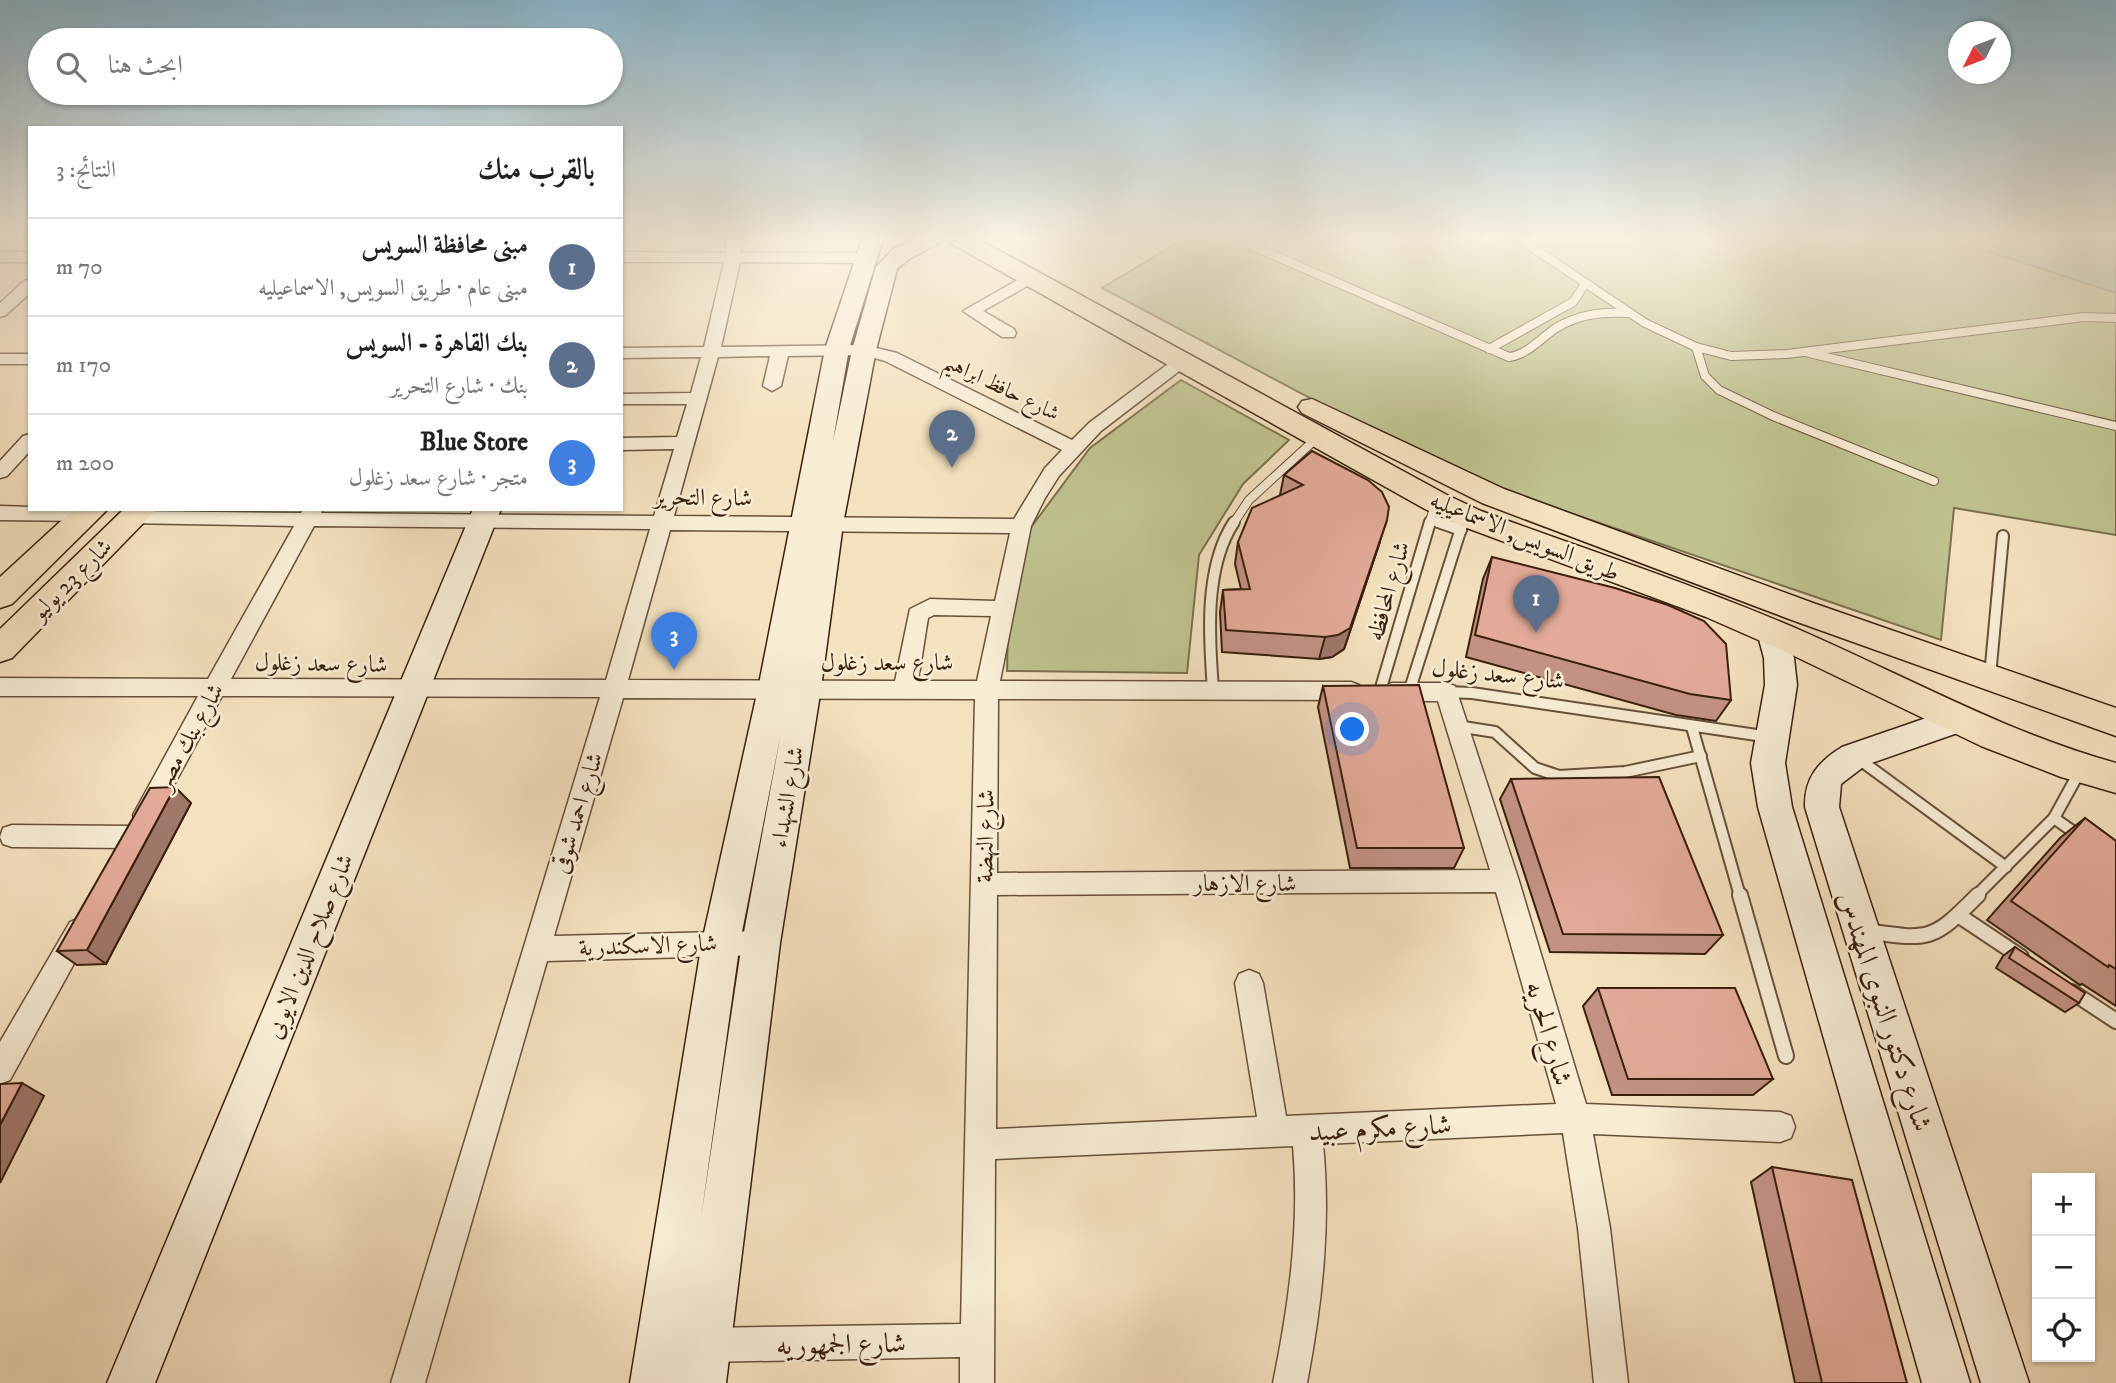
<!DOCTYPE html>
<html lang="ar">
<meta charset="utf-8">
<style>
body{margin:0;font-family:"IM FELL DW Pica",Amiri,serif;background:#f2f2f2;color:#202124;direction:rtl}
.controls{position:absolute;right:21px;bottom:21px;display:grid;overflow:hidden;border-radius:0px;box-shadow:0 2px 5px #0004}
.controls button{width:63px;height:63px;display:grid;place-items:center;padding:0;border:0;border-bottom:2px solid #e0e0e0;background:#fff;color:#202124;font:35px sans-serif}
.compass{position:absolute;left:1948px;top:21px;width:63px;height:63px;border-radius:50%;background:#fff;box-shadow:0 2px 5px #0004;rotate:228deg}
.you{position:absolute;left:1353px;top:730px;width:24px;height:24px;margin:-18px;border:5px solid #fff;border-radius:50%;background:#1a73e8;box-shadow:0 0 0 10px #1a73e833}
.badge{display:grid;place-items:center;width:46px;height:46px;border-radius:50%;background:#0b8043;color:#fff;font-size:23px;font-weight:700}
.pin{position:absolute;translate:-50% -58px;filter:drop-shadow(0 2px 4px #0008)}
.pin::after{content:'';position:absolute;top:37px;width:24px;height:21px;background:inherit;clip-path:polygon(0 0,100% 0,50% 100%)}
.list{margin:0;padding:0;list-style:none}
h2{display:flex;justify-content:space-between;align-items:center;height:91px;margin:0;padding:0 28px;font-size:30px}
h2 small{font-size:23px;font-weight:400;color:#757577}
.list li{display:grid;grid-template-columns:46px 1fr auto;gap:21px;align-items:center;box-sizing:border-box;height:98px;padding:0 28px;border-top:2px solid #e0e0e0}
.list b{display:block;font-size:26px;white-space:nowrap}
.list p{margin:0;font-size:23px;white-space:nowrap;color:#757577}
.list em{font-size:23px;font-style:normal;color:#757577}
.icon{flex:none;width:38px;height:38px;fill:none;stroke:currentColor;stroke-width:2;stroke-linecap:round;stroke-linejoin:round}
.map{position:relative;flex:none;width:2116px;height:1383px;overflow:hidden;direction:ltr}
.search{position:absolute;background:#fff;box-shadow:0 2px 5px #0004;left:28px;top:28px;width:595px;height:77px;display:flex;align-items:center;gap:18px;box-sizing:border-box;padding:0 24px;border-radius:38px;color:#757577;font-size:26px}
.panel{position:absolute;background:#fff;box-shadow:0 2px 5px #0004;left:28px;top:126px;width:595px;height:385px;border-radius:0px;direction:rtl}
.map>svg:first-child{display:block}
.green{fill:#bfc28f;stroke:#7c704e;stroke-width:2}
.water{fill:#9cbeb1;stroke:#747e6f;stroke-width:2}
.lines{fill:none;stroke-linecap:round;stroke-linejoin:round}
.lane-far2-casing{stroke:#685039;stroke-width:10}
.lane-far1-casing{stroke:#685039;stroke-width:14}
.lane-casing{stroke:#685039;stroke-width:18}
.street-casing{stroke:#685039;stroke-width:3}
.secondary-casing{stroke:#391f0c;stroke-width:3}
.primary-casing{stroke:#391f0c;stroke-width:3}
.lane-far2{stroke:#f8ecd5;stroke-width:8}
.lane-far1{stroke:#f8ecd5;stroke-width:10}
.lane{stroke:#f8ecd5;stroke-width:14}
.street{fill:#f8ecd5;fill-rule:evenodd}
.secondary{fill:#f8ecd5;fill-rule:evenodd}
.primary{fill:#f4e1bf;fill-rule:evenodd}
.wall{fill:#c39284;stroke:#391f0c;stroke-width:2}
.shaded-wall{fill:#9f776b;stroke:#391f0c;stroke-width:2}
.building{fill:#e3aa99;stroke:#391f0c;stroke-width:2}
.labels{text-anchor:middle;stroke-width:5;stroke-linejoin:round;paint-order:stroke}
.far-street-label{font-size:21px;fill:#391f0c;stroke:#f8ecd5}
.street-label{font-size:24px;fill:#391f0c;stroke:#f8ecd5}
.near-street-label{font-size:28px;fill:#391f0c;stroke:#f8ecd5}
</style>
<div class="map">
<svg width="2116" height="1383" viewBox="0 0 2116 1383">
<rect width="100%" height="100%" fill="#f4e1bf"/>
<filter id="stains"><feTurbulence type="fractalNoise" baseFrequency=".00286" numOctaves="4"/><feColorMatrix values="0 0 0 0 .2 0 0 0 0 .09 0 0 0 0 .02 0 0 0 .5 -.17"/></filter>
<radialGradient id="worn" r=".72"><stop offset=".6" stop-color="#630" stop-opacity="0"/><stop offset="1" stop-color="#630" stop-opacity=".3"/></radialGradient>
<g class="green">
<path d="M1184,239H2116V535L1954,508L1941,640L1448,471L1102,288Z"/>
<path d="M1181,380L1289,440L1243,484L1199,555L1187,673L1007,671L1008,625L1029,530L1090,448Z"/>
</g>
<path class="water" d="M1950,239H2116V293Z"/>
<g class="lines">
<g class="lane-far2-casing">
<g id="lane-far2">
<path d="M1236,239L1509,357C1527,355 1541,338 1556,328C1579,314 1601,312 1627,313"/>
<path d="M1520,239L1645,323L1696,347L1731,356L1787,354L2084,317L2116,318"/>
<path d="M1696,347L1705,376L1719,390L1773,416L1934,481"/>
<path d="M1489,349L1573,302L1585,284"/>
<path d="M1809,353L2116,426"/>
<path d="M1431,520L1443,524"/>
<path d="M1233,524L1249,500L1318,437"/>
<path d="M1429,524L1436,502"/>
<path d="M1462,524L1465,515"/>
</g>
</g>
<g class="lane-far1-casing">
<g id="lane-far1">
<path d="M1438,522L1461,530"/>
<path d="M1990,676L2003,536"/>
<path d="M1213,689C1209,638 1204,567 1234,522"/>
<path d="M1380,691L1430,522"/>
<path d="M1409,692L1463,522"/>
<path d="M1447,692L1472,693L1770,737"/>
<path d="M1457,726L1495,732L1535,768L1559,776L1625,772L1701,756"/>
<path d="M1692,727L1740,896"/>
<path d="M1856,757L2006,867"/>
<path d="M2054,818L2082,838"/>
<path d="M1976,896L2054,818L2081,769"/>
</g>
</g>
<g class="lane-casing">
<g id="lane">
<path d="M1740,895L1786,1056"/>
<path d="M1958,915L2021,957"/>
<path d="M1867,931C1931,941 1933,940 1978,895"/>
<path d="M2072,992L2116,1021"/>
</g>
</g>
<g class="street-casing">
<g id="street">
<path d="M726,239H742L741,253H866L874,258L866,263L740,262L721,347L864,345L897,353L1072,440L1089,423L1176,358H1188L1191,362L1101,431L1059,476L1045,498L1031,526L1000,681L1351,682L1359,685L1362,691L1359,697L1351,700L998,699L997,873L1490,870L1438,701H1392L1384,698L1381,692L1384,686L1392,683H1447L1455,686L1519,881L1586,1104L1780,1112L1791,1116L1795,1127L1791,1138L1780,1142L1593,1134L1610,1228L1628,1383H1594L1578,1228L1563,1133L1323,1144C1331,1225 1322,1304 1307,1383H1273C1289,1304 1300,1226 1293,1146L995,1159L994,1383H960V1357L705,1362L693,1357L688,1345L693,1333L705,1328L961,1324L975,699L623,698L554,936L761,931L771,934L774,943L771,952L761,955L547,961L425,1383H391L600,697L222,696L154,822L145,825L136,822L133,815L198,696H0V678L208,679L294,526L126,523L123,518L126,513L133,511L301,513L303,509H323L321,513L654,516L674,449L621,450V438L677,437L687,404H621V394L691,393L701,357L621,358V348L704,347L724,262H621V252L726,253ZM864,355L885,361L1062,450L1045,468L1014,519L674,516L718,357L770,356L763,386L772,391L781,386L788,356ZM314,526L650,529L606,680L231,679ZM670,530L1010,533L995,601L930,599L910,609L895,681L628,680ZM934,615L991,616L977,681H918L928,618ZM1496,892L1556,1104L1286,1116L1263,983L1259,974L1249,970L1239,974L1235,983L1257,1117L996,1129L997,895Z"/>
<rect x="0" y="252" width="30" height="10"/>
<path d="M1030,273L1036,275L1038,278L1036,281L983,311L1014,329L1016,333L1014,337H1002L963,311Z"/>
<path d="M30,279V293L6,315L0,317V303L24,281Z"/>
<rect x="0" y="354" width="30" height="10"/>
<path d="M30,434V451L7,476L0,478V461L23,436Z"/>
<path d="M0,506L95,509L98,514L95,519L88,521L0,520Z"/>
<path d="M12,825L132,826L141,829L145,837L141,845L132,848L12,847L3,844L0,837L3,828Z"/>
<path d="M79,918L88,922L92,930L88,938L10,1080L0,1084V1042L70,922Z"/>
</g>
</g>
<g class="secondary-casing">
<g id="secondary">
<path d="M862,239H883L849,349L833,441L852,350L876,267L893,249L915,239H942L939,243L909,259L897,269L876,350L843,524L821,688L780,943L726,1383H678L679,1371L678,1383H630L702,942L758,689L825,349ZM781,733L742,943L701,1218L740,942Z"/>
<path d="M473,509H501L155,1383H107Z"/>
<path d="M1772,621L1783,624L1794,658L1797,685L1785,763L1792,807L1970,1383H1922L1758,807L1751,763L1765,685L1764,658L1757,632L1761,624Z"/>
<path d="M1958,707L1969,711L1974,720L1969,729L1866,765L1841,784L1839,807L2029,1383H1981L1805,807C1804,778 1819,761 1842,747Z"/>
</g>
</g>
<g class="primary-casing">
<g id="primary">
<path d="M948,239H978L1447,495L1481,511C1590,551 1702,587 1809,634C1911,679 2008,733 2116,763V793L2061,777L1981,746L1786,652L1706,617L1459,525L1425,509L952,244Z"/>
<path d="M1312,399L1504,489L1813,603L2116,708V736L1789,619L1482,503L1302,413L1298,407L1302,401Z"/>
<path d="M74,509H108L12,604L0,608V577Z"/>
<path d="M124,509H157L12,658L0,662V629Z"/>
</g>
</g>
<use href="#lane-far2" class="lane-far2"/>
<use href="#lane-far1" class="lane-far1"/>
<use href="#lane" class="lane"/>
<use href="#street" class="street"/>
<use href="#secondary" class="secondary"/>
<use href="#primary" class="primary"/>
</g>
<g class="wall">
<path d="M1312,451L1380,542L1344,649L1332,657L1319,659L1222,652L1220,612L1223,590L1241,589L1235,564L1238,542L1280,495L1284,475Z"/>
<path d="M1492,557L1731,700L1716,721L1676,715L1466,657L1483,579Z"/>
<path d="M1323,686L1464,848L1454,868H1350L1318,707Z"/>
<path d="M1511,779L1723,935L1705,954L1550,952L1500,799Z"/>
<path d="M191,803L106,964L77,965L57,951Z"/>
<path d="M2085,818L2116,841V1006L2082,984L2080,985L1987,920L2060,838Z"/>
<path d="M2015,947L2079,1003L2065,1012L1996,968L2003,956Z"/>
<path d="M1598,988L1773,1079L1753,1095H1612L1583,1006Z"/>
<path d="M1772,1167L1907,1383H1795L1751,1182Z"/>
</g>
<g class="shaded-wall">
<path d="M1387,520L1344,649L1332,657L1319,659L1325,637Z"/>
<path d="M175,787L191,803L106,964L87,950Z"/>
<path d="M22,1083L44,1096L0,1183V1125Z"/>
</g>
<g class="building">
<path d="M1312,451L1368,480L1382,492L1389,507L1387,520L1350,628L1338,635L1325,637L1226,630L1223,590L1250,589L1238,542L1252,508L1303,485L1284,475Z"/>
<path d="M1492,557L1615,588L1668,605L1704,621L1726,644L1731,700L1690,694L1475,635Z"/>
<path d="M1419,685L1464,848H1357L1323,686Z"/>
<path d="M1659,777L1723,935L1563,934L1511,779Z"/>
<path d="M175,787L87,950L57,951L150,788Z"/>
<path d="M2085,818L2116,841V969L2109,965L2108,967L2011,901Z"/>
<path d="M2015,947L2085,993L2079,1003L2009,958Z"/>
<path d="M1598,988H1735L1773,1079H1628Z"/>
<path d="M22,1083L0,1125V1084Z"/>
<path d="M1772,1167L1852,1180L1907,1383H1822Z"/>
</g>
<linearGradient id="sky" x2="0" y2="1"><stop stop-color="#89b8d2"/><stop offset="0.55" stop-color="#faf2e2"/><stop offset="1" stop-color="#faf2e2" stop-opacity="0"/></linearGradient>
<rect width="2116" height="433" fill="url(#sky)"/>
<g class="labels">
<g class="far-street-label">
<text transform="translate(1002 387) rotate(26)" y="7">شارع حافظ ابراهيم</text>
</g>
<g class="street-label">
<text transform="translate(703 497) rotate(1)" y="8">شارع التحرير</text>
<text transform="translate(1525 536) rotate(22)" y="8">طريق السويس, الاسماعيليه</text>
<text transform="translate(71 579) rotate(-45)" y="8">شارع 23 يوليو</text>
<text transform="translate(1388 591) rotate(-74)" y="8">شارع المحافظه</text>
<text x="887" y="670">شارع سعد زغلول</text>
<text transform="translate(321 663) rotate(1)" y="8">شارع سعد زغلول</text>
<text transform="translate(1498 674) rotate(6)" y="8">شارع سعد زغلول</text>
<text transform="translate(189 736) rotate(-61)" y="8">شارع بنك مصر</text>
<text transform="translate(787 797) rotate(-80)" y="8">شارع الشهداء</text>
<text transform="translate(577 813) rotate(-73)" y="8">شارع احمد شوقى</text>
<text transform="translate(985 836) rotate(-89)" y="8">شارع النهضة</text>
<text x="1245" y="891">شارع الازهار</text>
<text transform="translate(648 945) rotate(-2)" y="8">شارع الاسكندرية</text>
<text transform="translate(309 946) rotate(-68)" y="8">شارع صلاح الدين الايوبى</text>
</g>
<g class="near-street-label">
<text transform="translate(1886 1011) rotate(72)" y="10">شارع دكتور النبوى المهندس</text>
<text transform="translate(1550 1033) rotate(74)" y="10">شارع الحريه</text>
<text transform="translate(1380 1127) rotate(-3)" y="10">شارع مكرم عبيد</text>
<text transform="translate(841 1343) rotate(-1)" y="10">شارع الجمهوريه</text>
</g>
</g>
<rect width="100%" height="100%" filter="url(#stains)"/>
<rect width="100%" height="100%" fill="url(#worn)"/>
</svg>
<div class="controls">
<button>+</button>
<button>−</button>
<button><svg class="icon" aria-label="locate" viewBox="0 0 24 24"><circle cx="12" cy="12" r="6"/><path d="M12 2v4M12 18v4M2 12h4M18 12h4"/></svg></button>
</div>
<svg class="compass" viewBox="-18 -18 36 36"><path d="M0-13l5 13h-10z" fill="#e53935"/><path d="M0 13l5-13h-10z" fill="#757577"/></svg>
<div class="you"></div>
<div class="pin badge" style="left:1536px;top:633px;background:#5c6f8a">1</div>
<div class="pin badge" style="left:952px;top:468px;background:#5c6f8a">2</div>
<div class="pin badge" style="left:674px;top:670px;background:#3f7fe0">3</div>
<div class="search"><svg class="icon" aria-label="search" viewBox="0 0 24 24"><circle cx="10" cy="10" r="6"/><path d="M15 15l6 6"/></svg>ابحث هنا</div>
<section class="panel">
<h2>بالقرب منك<small>النتائج: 3</small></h2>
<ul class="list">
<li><span class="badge" style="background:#5c6f8a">1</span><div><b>مبنى محافظة السويس</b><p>مبنى عام · طريق السويس, الاسماعيليه</p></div><em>70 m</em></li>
<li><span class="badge" style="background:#5c6f8a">2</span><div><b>بنك القاهرة - السويس</b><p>بنك · شارع التحرير</p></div><em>170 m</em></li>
<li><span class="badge" style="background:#3f7fe0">3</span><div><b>Blue Store</b><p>متجر · شارع سعد زغلول</p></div><em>200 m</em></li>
</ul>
</section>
</div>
